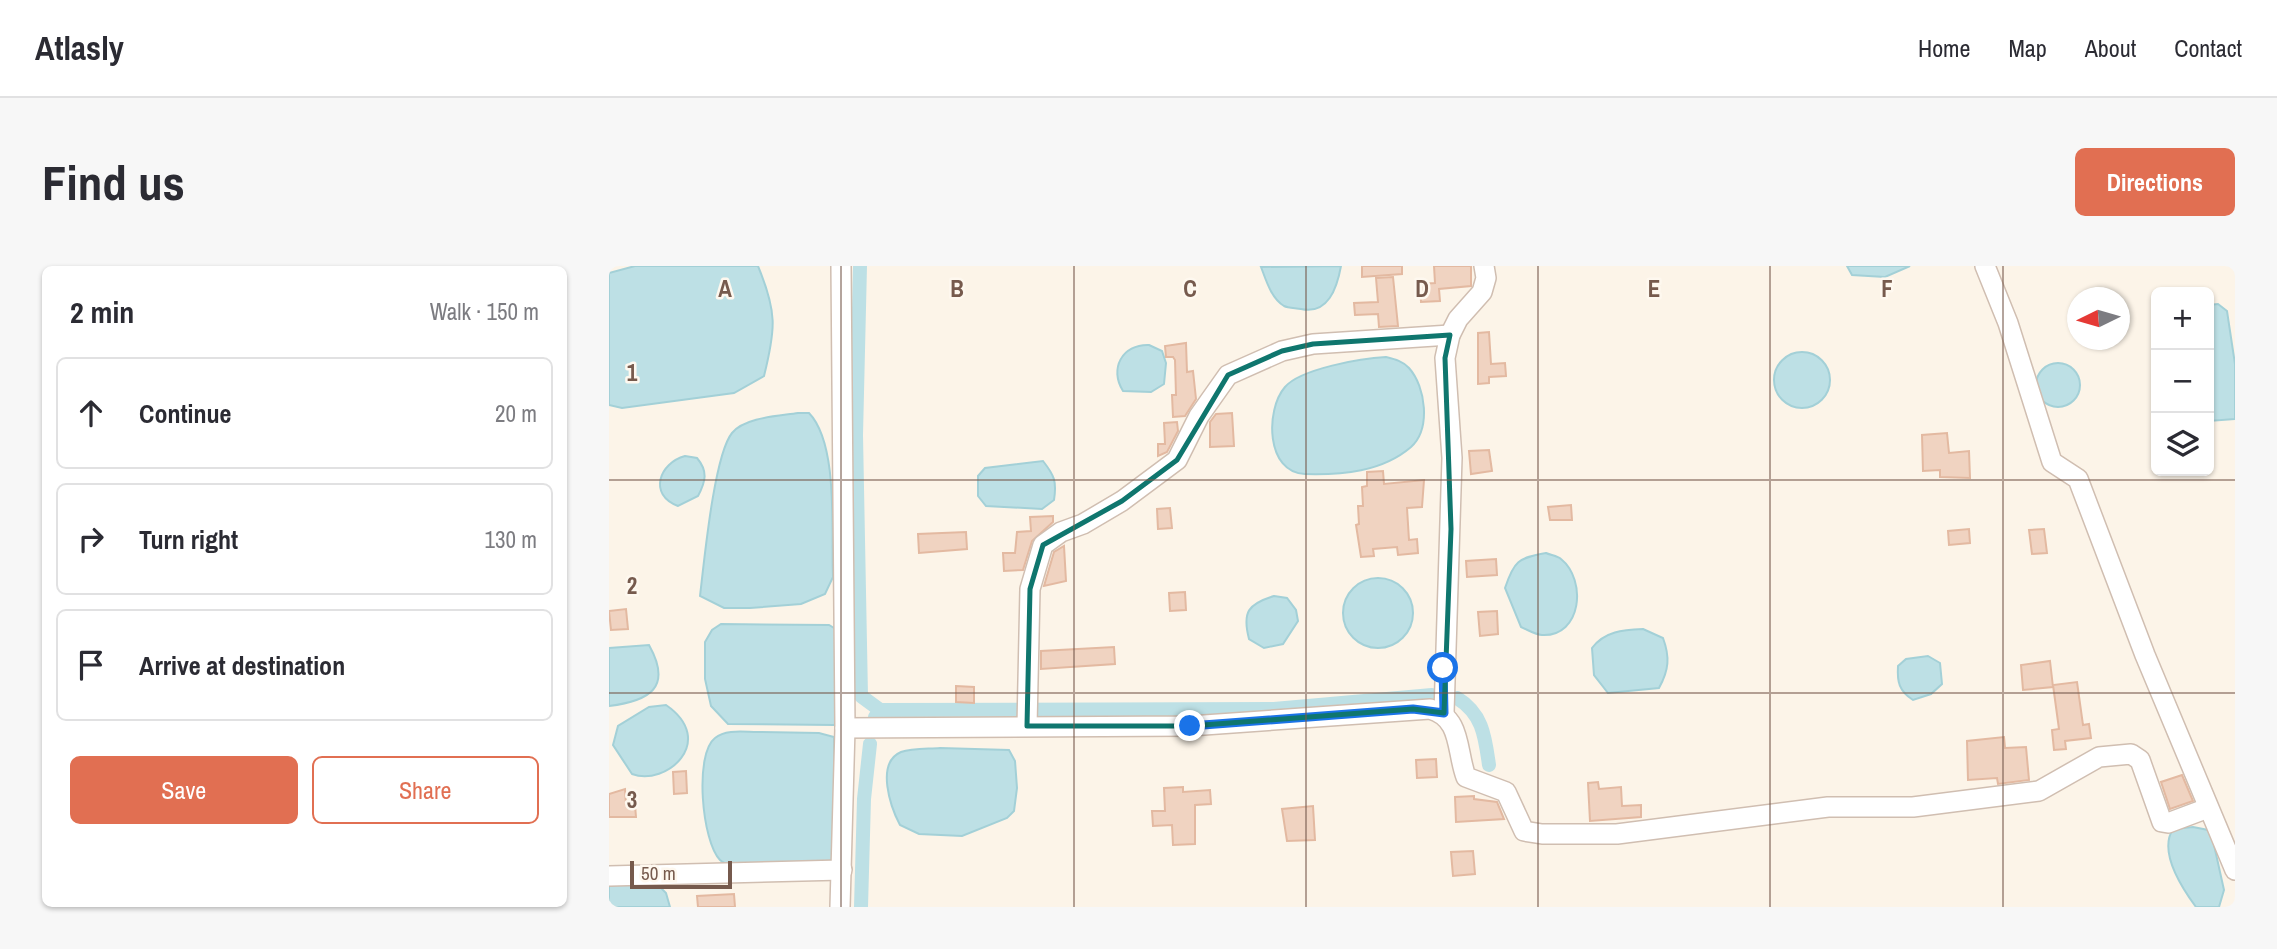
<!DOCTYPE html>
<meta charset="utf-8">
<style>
body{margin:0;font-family:"Archivo Narrow",sans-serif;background:#f7f7f7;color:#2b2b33}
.controls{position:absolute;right:21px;top:21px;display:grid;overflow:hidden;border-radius:10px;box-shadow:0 2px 5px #0004}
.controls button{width:63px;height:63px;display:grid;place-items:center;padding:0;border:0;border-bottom:2px solid #e1e1e2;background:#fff;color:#2b2b33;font:35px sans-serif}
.compass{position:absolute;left:1458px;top:21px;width:63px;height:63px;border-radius:50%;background:#fff;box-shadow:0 2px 5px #0004;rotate:265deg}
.scale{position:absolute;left:21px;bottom:18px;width:102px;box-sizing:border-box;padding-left:7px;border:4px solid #765a4d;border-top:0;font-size:19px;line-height:24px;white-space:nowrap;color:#765a4d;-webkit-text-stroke:5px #fef8ef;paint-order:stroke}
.stop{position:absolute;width:21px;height:21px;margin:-16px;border:5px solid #1a73e8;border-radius:50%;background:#fff}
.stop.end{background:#1a73e8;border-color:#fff;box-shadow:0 2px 7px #0008}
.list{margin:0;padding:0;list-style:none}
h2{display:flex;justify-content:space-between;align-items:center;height:91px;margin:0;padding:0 28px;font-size:30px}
h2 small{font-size:23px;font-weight:400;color:#7c7c81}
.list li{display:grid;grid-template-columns:46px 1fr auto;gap:21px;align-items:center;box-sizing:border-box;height:112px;margin:0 14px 14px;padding:0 14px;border:2px solid #e1e1e2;border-radius:10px}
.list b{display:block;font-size:26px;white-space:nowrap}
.list em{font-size:23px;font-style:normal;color:#7c7c81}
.actions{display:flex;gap:14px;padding:21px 28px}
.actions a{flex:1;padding:16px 0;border:2px solid #e16f52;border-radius:10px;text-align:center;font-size:24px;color:#e16f52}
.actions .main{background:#e16f52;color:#fff}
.icon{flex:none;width:38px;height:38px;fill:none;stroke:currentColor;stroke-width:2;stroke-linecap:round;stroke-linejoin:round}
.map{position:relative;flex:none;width:1626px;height:641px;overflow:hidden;border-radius:10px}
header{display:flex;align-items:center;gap:42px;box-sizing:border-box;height:98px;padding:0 35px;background:#fff;border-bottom:2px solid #e1e1e2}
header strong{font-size:33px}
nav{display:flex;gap:38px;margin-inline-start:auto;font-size:24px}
.intro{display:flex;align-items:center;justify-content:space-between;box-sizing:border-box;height:168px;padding:0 42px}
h1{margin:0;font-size:49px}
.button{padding:18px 32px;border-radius:10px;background:#e16f52;color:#fff;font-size:24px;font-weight:700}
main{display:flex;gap:42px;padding:0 42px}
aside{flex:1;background:#fff;border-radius:10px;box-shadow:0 2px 5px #0004}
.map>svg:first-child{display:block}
.water{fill:#bde0e5;stroke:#a3d0d7;stroke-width:2}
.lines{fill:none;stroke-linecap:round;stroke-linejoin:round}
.canal{stroke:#bde0e5;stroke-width:14}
.building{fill:#f0d3c1;stroke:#e3b9a1;stroke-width:2}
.minor-casing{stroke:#d0beb1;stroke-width:22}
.minor{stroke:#fff;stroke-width:19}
.route{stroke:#1a73e8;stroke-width:9}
.marked{fill:none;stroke:#0f766e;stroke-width:5;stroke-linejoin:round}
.grid{fill:none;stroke:#765a4d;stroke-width:2;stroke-opacity:0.55}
.grid-label{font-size:23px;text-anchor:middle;font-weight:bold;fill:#765a4d;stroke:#fef8ef;stroke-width:5;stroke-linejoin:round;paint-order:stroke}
</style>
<header>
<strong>Atlasly</strong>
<nav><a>Home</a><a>Map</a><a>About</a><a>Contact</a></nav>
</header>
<div class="intro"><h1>Find us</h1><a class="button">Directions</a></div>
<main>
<aside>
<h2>2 min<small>Walk · 150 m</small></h2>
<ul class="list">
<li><svg class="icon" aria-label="ahead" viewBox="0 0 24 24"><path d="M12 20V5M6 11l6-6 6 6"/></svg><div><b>Continue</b></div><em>20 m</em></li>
<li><svg class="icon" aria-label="right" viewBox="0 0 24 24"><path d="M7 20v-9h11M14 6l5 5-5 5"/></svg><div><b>Turn right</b></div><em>130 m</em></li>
<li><svg class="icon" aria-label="arrive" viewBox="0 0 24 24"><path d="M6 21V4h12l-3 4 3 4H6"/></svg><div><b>Arrive at destination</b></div></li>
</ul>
<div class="actions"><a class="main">Save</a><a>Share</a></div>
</aside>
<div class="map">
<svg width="1626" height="641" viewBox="0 0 1626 641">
<rect width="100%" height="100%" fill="#fcf4e8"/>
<g class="water">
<path d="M26,0H149C168,46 167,62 155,110L125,127L13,142L0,139V7Z"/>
<path d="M732,0C728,22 719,49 692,43C687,42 679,42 675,40C662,32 657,14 652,1Z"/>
<path d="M1238,0H1301L1276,11L1243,9Z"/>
<path d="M1609,38L1618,45L1626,98V153L1600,155V39Z"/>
<path d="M540,79L553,85L557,97L555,118L542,126L514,125C500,103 513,78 540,79Z"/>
<circle cx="1193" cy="114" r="28"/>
<path d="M777,91C785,93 794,95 800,102C817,121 822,163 802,181C773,206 733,209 696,208C657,207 656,144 676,121C691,103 753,92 777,91Z"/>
<circle cx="1449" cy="119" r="22"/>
<path d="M189,147H200C230,178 222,267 224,311L216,328L192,338L141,342H115L91,330C95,297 105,189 123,167C136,151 171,150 189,147Z"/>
<path d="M76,190L88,192C99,205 97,215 89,230L69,240C39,229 50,197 76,190Z"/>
<path d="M434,195C445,209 448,215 445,234L433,243L377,240L369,230V210L376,202Z"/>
<path d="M937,287C941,289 949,290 952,293C978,314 973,371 933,369C927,369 919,364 912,361L896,322C905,295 909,292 937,287Z"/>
<circle cx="769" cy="347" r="35"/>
<path d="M665,330L678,332L687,344L689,355L674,378L655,382L640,373C633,346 639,338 665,330Z"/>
<path d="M112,358L220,359L230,365L232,452L225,459L119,458L102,440L96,413V376L103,364Z"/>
<path d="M1034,363L1054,372C1061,391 1060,404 1050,422L999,427L985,409L983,382C996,365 1014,364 1034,363Z"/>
<path d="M40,379C64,422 40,435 0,440V382Z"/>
<path d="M1319,390L1331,397L1333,418L1322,428L1304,434C1290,425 1288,416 1289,400L1297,393Z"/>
<path d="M57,439C109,475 57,521 23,508L4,479L9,460L40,441Z"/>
<path d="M148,466L210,467L225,471L226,593C218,596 209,600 201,601C183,602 122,605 111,594C93,576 85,488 106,472C117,463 135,466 148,466Z"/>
<path d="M331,482L400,484L406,495L408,522L405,545L398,552L353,570L310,568L291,559C282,542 266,497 292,486C303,482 319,483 331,482Z"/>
<path d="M1584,561L1599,564L1603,570L1615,624L1610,641H1587C1573,622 1549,586 1564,563Z"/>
<path d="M16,618H48L57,627L61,641H0V620Z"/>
</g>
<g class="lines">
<g class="canal">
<path d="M251,0L247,169L252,430L271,444"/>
<path d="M848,432C874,448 876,471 880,499"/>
<path d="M266,451L271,444L665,443L823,429"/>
<path d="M252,641L255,533L261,478"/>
</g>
</g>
<g class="building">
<path d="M753,0H793V8L753,11Z"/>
<path d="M825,0H862V20L830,23L831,35L812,36L811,18L826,17Z"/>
<path d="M784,11L789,60L770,61L769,48L746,49L745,37L769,36L767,12Z"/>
<path d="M880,66L882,98L896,97L897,110L880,111V117L869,118V67Z"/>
<path d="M577,77L578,106L584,105L587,133L576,150L564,151L563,129H567L566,94L564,91H557L556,80Z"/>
<path d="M623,147L625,180L601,181V156L607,148Z"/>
<path d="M568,156L569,165L558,186L549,190V178H556L555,157Z"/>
<path d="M1338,167L1340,187L1360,185L1361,212L1331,211V204L1314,205L1313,169Z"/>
<path d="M880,184L883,205L862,208L860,185Z"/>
<path d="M774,205L775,218L815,214L813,241L798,242L800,274L808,273L809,287L789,289L788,281L764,283L765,290L752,291L747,259L750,258L749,240H754L753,221L758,220V206Z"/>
<path d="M962,239L963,254H941L939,241Z"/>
<path d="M561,242L563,262L549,263L548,243Z"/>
<path d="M444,250V256L423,275L414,304L395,305L394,287H406L408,266L422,265L421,251Z"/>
<path d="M1360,263L1361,277L1340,279L1339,265Z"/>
<path d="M1435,263L1438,287L1423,288L1420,264Z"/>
<path d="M357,266L358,283L310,287L309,268Z"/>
<path d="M455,280L457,315L435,320L445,286Z"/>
<path d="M887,293L888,309L858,311L857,295Z"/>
<path d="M576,326L577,344L561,345L560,327Z"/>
<path d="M17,343L19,363L2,364L0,345Z"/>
<path d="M888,345L889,368L871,370L869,346Z"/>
<path d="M505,381L506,398L432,403V385Z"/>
<path d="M1441,395L1444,421L1414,424L1412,399Z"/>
<path d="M1468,416L1474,459L1480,458L1482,472L1456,475L1457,483L1445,484L1443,464L1450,463L1444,419Z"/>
<path d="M347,420L365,421V437L347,436Z"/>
<path d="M1395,471L1396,482L1417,481L1420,514L1389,518L1388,512L1359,514L1358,475Z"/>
<path d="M827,493L828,511L808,512L807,494Z"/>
<path d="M77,505L78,527L65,528L64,506Z"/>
<path d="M1573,509L1584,535L1561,543L1552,516Z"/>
<path d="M989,516L990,523L1012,521L1013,540L1032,539V551L981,555L979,517Z"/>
<path d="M574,521V526L601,524L602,538L586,539V578L564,579L563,559L544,560L543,545H556L555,522Z"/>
<path d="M16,523L17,539H26L27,551H0V528Z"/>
<path d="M865,530V533L888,536L895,553L847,556L846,531Z"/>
<path d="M704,540L706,574L678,575L673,543Z"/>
<path d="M864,585L866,608L844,610L842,586Z"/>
<path d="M125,628L126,641H89L88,630Z"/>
</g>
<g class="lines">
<g class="minor-casing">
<g id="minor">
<path d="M1376,0L1399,57L1443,196L1469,213L1536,389L1626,604"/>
<path d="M835,447L843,192L836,92L841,69L849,53L873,26L877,12L875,0"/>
<path d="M418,460L421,323L434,279L452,266L474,258L513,235L568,194L590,150L619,109L673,85L704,78L841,69"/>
<path d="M236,462L581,460L821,443C853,452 847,484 857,511L897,526L915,565L933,568H1008L1219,541H1304L1430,525L1490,491L1522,488L1531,494L1553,556L1559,557L1599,542"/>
<path d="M0,610L233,604"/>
<path d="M231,641L236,462L232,0"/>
</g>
</g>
<use href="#minor" class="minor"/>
</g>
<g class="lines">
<path class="route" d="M581,460L804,443L835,447L834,402"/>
</g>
<path class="marked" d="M841,69L836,92L842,263L835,447L804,443L581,460H418L421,323L434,279L513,235L568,194L619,109L673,85L704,78Z"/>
<path class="grid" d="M232,0V641M465,0V641M697,0V641M929,0V641M1161,0V641M1394,0V641M0,214H1626M0,427H1626"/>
<g class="grid-label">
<text x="116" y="31">A</text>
<text x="348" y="31">B</text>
<text x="581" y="31">C</text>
<text x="813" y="31">D</text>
<text x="1045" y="31">E</text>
<text x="1278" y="31">F</text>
<text x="23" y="115">1</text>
<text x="23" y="328">2</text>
<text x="23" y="542">3</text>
</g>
</svg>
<div class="controls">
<button>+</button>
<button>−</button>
<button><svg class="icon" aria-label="layers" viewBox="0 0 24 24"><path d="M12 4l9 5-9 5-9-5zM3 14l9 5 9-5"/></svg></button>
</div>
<svg class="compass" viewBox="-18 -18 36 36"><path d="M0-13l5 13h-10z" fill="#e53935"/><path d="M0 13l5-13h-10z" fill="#7c7c81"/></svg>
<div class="scale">50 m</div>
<div class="stop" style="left:834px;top:402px"></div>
<div class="stop end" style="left:581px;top:460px"></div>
</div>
</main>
